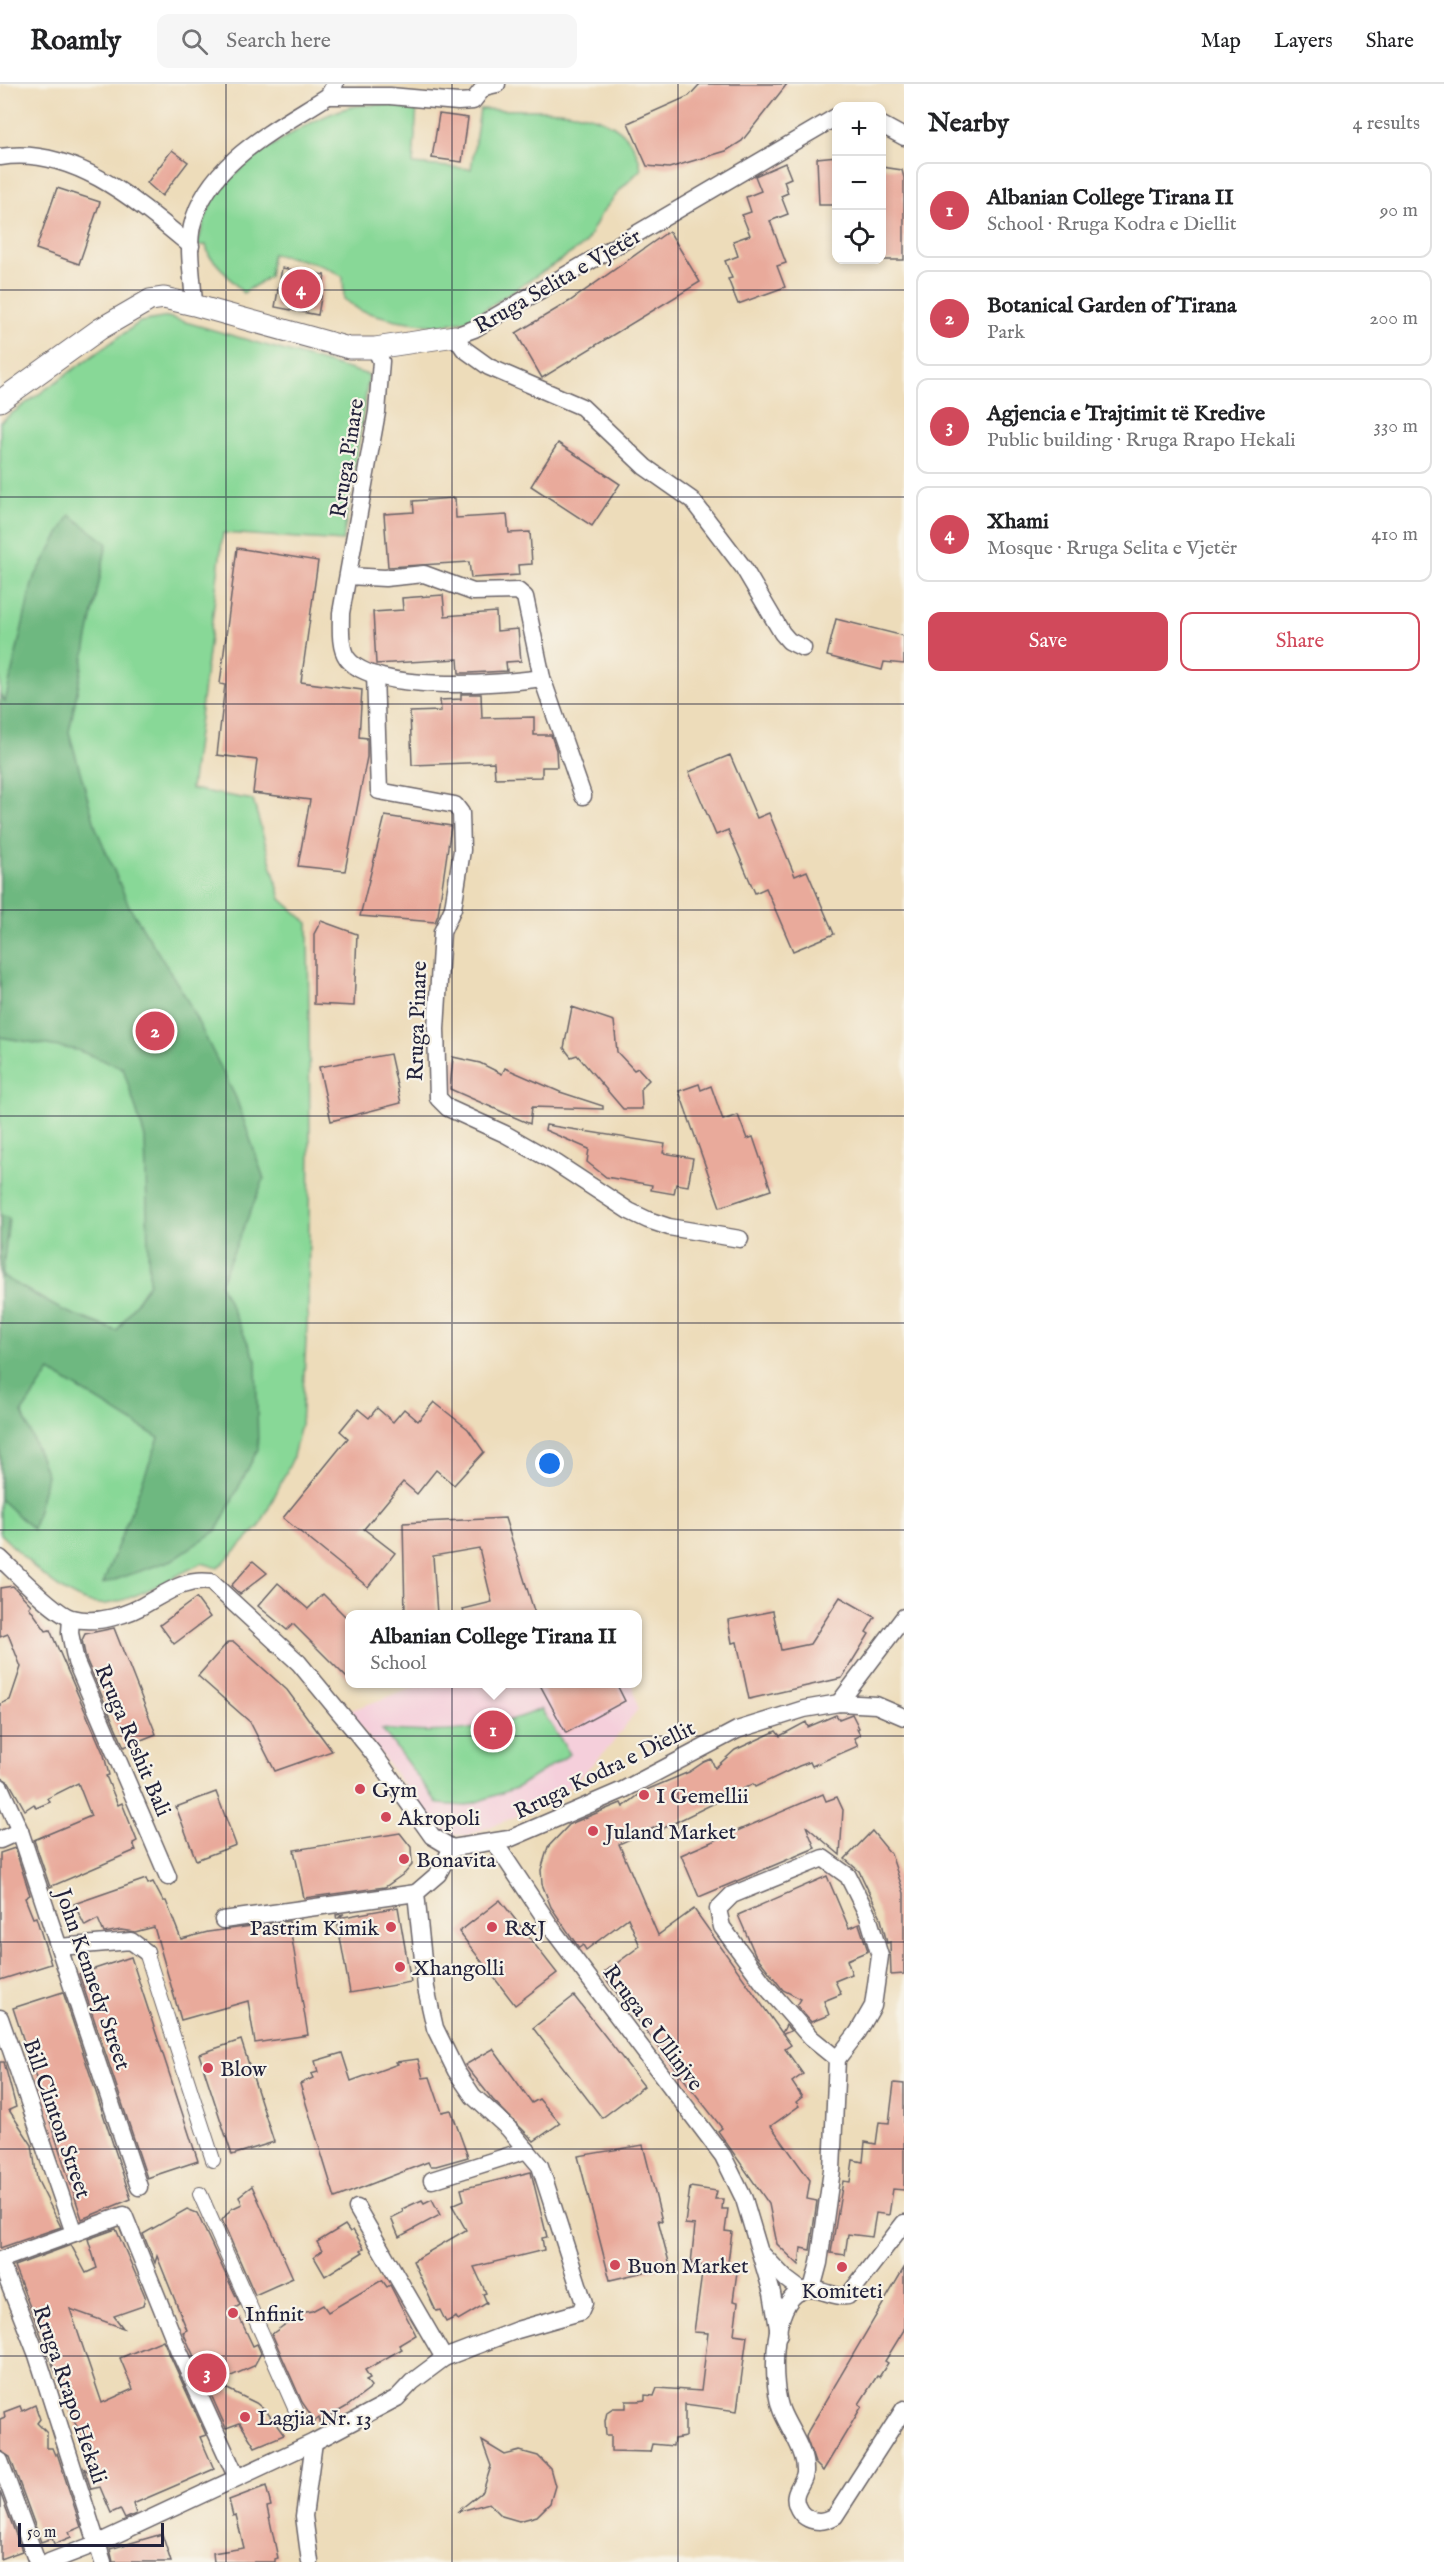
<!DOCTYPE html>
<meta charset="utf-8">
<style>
body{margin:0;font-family:"IM FELL English",serif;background:#f6f6f6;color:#202124}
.controls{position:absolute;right:18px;top:18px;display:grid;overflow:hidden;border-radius:12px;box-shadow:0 3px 9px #0003}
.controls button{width:54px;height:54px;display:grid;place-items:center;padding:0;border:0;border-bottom:2px solid #e0e0e0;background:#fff;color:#202124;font:30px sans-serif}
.scale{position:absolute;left:18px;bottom:15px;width:146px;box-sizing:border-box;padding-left:6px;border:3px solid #22223b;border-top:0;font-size:16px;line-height:21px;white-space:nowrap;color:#22223b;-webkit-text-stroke:4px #f7f3e8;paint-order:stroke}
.you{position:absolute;left:550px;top:1380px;width:21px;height:21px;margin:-15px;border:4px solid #fff;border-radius:50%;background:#1a73e8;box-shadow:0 0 0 9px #1a73e833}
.badge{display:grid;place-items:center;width:39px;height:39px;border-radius:50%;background:#d1495b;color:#fff;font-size:20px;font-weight:700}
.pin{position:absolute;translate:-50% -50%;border:3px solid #fff;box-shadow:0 2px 6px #0006}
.popup{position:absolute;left:345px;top:1526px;width:297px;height:78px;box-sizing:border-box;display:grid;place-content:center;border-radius:12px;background:#fff;filter:drop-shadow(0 2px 4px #0005);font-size:20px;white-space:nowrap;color:#757577}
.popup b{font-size:22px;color:#202124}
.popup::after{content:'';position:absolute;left:50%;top:100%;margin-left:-12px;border:12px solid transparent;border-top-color:#fff}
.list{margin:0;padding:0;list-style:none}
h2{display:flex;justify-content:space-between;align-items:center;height:78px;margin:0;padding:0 24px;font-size:26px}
h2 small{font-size:20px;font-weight:400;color:#757577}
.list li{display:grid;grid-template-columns:39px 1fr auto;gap:18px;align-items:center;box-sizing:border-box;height:96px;margin:0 12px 12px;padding:0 12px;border:2px solid #e0e0e0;border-radius:12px}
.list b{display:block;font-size:22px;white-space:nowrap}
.list p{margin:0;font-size:20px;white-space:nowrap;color:#757577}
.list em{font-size:20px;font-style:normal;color:#757577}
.actions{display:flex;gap:12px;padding:18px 24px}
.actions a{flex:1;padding:14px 0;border:2px solid #d1495b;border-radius:12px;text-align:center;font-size:21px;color:#d1495b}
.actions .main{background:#d1495b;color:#fff}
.icon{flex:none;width:33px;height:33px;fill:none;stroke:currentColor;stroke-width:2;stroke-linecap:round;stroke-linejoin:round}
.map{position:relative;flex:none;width:904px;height:2478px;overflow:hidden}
header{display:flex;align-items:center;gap:36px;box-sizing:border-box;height:84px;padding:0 30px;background:#fff;border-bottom:2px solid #e0e0e0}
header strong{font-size:28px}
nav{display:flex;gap:33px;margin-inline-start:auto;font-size:21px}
.search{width:420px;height:54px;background:#f6f6f6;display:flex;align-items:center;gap:15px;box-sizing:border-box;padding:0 21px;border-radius:12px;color:#757577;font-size:22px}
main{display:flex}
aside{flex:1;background:#fff}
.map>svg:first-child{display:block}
.built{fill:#f5cfdb}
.green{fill:#88d897;stroke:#557d69;stroke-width:1.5}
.forest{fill:#6eb880;stroke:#486d5e;stroke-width:1.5}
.building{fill:#e9aa9b}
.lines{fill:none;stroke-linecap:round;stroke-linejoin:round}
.pedestrian-casing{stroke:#696367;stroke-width:16}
.minor-casing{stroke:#696367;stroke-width:19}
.tertiary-casing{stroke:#696367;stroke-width:23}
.pedestrian{stroke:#fff;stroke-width:14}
.minor{stroke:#fff;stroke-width:16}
.tertiary{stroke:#fff;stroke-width:21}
.grid{fill:none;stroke:#22223b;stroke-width:1.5;stroke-opacity:0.55}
.poi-dot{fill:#d1495b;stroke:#f7f3e8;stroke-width:2}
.labels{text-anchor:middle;stroke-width:4.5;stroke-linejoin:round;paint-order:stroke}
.street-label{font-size:22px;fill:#22223b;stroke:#f7f3e8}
.poi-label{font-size:22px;fill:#22223b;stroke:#f7f3e8;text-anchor:start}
</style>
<header>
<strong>Roamly</strong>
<div class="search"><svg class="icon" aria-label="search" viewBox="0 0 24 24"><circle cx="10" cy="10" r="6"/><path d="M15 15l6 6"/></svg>Search here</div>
<nav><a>Map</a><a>Layers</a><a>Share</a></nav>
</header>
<main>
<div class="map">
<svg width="904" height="2478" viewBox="0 0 904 2478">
<rect width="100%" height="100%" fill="#f7f3e8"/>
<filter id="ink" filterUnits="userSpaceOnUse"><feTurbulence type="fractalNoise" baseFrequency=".0167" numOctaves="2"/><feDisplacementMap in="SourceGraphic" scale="12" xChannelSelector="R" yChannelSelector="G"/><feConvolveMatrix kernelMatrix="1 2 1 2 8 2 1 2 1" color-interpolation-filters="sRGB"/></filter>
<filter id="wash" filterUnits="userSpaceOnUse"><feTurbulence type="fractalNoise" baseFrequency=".008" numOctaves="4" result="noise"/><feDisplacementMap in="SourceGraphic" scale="24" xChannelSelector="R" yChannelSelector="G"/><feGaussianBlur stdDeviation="1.35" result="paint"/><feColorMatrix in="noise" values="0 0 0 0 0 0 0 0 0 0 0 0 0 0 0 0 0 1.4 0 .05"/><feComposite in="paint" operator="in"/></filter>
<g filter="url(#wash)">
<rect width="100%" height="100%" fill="#eddcba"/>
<path class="built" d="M424,1600H633L638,1625L611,1661L574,1699L525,1729L466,1752L444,1748L430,1737L349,1627Z"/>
<g class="green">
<path d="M397,20L417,22L413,80L471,85L480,25C533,29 630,12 641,85L620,106L601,130L585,160L469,236L436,242L396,236L361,227L344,215L343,193C321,178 299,175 272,170L269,193L243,209L209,171L206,161L197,162C202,147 206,127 214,114C235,80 312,33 351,23C366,20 383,21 397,20Z"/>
<path d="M168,233L369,291L343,457L223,449L191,705L253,716L281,815L308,839L310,1055L308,1225L301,1341L292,1376L260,1442L218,1484L202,1479C177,1491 131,1518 105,1520C67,1523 26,1474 0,1450V338L140,238Z"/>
<path d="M541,1625L570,1670L516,1704L465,1722L438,1720L382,1645C440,1651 488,1648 541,1625Z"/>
</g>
<path class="forest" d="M70,431L107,459L69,648L96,744L129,822L184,910L236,1014L264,1095L220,1200L256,1276L258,1365L217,1446L172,1476L103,1500L159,1354L50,1287L22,1328L47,1391L33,1445L0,1415V1131L9,1134L2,1192L62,1226L117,1247L149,1199L145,1054L123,984L77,966L0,953V610L5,618L33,496Z"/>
<g id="blocks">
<g class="building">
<path d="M700,0H787L742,57L726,67L669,84L647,82L628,39L689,12Z"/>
<path d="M439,30L468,34L462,78L432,74Z"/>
<path d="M172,66L188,78L162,112L147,99Z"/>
<path d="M837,72V121H819L817,74Z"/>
<path d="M785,79L791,94L784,97L788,109L781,112L788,130L770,137L786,179L777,182L785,203L738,220L728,195L732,194L725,177L738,172L733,157L750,151L742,131L751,128L746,113L761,107L755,92Z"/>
<path d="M882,83L902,86L904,94V176H882Z"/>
<path d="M57,104L100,118L79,180L36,165Z"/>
<path d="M669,147L700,198L542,294L516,249L570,217Z"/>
<path d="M282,184L325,191L318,231L275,223Z"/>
<path d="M558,359L620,400L592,442L531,402Z"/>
<path d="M455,414L456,434L507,431L509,449L530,448L532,480L518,481L519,491L471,494L469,478L388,483L384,430L414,428L413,417Z"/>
<path d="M237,464L318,477L301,598L362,606L359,653L367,654V673L345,787L298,782L310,716L253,709L257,676L217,671L225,601L220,600Z"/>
<path d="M443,511L445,532L496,528L497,547L518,545L521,577L506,578L507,587L469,589H459L458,575L376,580L373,528L403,526L402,514Z"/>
<path d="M836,535L904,552V580L884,578L882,586L827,572Z"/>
<path d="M461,610H481L482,634L534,633V651H551L556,666L557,683H542V693L495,694L494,678L412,681L410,628L441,627L440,616L461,615Z"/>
<path d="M730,671L757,734L769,729L795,792L807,787L834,850L793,867L766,804L755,809L728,746L716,751L689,688Z"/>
<path d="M385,732L451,742L438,831L435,838L360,832Z"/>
<path d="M321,837L357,850L354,922L314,920V850Z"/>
<path d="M572,923L614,937L617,968L634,986L638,984L649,996L641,1004L642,1025H623L577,971L571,973L564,964Z"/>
<path d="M390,970L401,1019L331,1037L319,983Z"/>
<path d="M453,973L480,979L502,990L505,984L560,1008L603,1022V1025L532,1023L530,1040L450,1005Z"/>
<path d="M699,1000L701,1006L711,1002L723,1036L738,1031L747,1055L753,1053L771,1106L720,1123L679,1007Z"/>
<path d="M546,1041L665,1060L663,1069L693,1074L688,1102L676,1100L674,1110L651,1106L652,1101L606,1093L587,1078L589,1065L545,1046Z"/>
<path d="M434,1318L468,1345L484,1368L454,1401L436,1386L417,1410L403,1398L364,1445L395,1469L368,1503L283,1434L348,1354L340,1347L358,1325L369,1334L377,1324L393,1338L404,1325L418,1337Z"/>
<path d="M505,1434L535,1530H464L463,1525L492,1518L479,1464L433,1472L437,1530H405L403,1439Z"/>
<path d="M253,1477L267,1489L240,1510L231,1502Z"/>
<path d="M278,1499L308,1525L323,1510L349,1536V1596L293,1540L287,1546L258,1522Z"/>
<path d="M13,1502L31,1521L29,1523L46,1547L50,1546L104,1671L109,1691L106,1692L118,1721L122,1719L137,1757L133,1759L136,1766L50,1803L34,1756L91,1732L78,1699L48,1714L50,1718L36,1724L34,1720L25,1726L9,1698L0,1693V1620L10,1616L21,1583L8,1550L0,1553V1504Z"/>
<path d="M840,1513L875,1533L866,1548L869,1550L842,1594L749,1615L737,1558L732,1559L728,1536L773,1527L781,1566L810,1560Z"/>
<path d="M196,1514L210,1533L174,1560L160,1541Z"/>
<path d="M114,1544L156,1650L124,1663L86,1575L82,1556L85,1550Z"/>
<path d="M228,1558H234L287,1606L332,1667L275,1687L250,1638L198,1592Z"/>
<path d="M539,1599H616L625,1617L566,1649Z"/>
<path d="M852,1630L859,1644L857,1645L860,1651L854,1654L858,1662L812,1682L810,1678L799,1682L755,1703L753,1700L662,1745L660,1741L619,1760L658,1851L694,1825L782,1949L786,1941L791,1947L783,1950L791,1961L785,1965L803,1990L792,1998L802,2013L796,2018L799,2022L771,2042L810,2096L807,2115L817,2117L810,2166L801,2164L799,2181L777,2160L769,2120L718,2047L722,2044L605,1894V1888L640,1862L628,1834L586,1866L583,1861L579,1864L551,1823L542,1800L541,1786L548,1763L570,1740L616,1721L621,1719L623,1723L644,1707L689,1688L704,1678L711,1675L715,1684L735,1666L776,1647L780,1652L806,1638L808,1643L836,1631L839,1635Z"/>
<path d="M216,1708L236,1761L196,1776L176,1723Z"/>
<path d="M823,1710L826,1717L837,1713L843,1726L840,1771L806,1742L815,1764L699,1813L681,1771Z"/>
<path d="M872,1747L891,1770L904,1809V1890L891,1891L890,1858L887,1859L880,1831L859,1787L845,1775Z"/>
<path d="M400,1749L411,1763L412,1781L405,1789L385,1803L304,1814L294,1766Z"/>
<path d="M15,1764L30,1811L25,1814L33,1834L36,1833L51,1880L0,1896V1769Z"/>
<path d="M827,1792L849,1844L859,1840L868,1867L847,1876L852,1890L835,1897L841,1910L824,1917L829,1931L811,1938L797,1922L801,1915L783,1906L755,1870L738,1831Z"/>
<path d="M146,1795L148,1800L153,1798L163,1817H166L181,1855L208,1848L289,1837L308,1951L255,1959L248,1917L181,1936L154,1843L135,1848L121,1846L104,1849L98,1835L85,1842L74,1820Z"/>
<path d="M500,1816L557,1889L515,1921L459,1848Z"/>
<path d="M398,1823L411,1898L350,1909L336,1831L344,1830L338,1834Z"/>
<path d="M131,1873L198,2077L147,2094L79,1890Z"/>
<path d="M63,1908L131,2115L82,2135L13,1924Z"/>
<path d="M574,1912L644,2002L602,2034L533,1944Z"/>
<path d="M241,1956L274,2058L232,2071L199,1970Z"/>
<path d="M493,1965L532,2019L539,2015L560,2039L534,2057L493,2016L465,1981Z"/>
<path d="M342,1969L351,1997L398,1980L396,1978L418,1975L423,1994L430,1993L442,2028L451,2026L468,2073L436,2082H430L428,2078L335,2114L300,2000L313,1994L311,1990L318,1988L315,1977Z"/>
<path d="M0,1978H4L16,2023L9,2026L32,2061L37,2095L61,2143L0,2164Z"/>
<path d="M894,1999L904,2000V2106L893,2105L889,2131L876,2129L872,2153L848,2150L845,2171L831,2169L843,2097L850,2098L853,2076L863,2078L865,2058L876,2060L879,2038L889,2039Z"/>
<path d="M643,2061L662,2137L658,2136L670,2182L610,2196L578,2072Z"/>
<path d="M531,2088L547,2153L542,2154L544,2166L474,2183L486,2209L483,2210L487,2219L458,2236L456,2233L446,2238L440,2226L436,2227L413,2177L466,2146L452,2121L464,2116L461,2105Z"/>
<path d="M252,2102L293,2194L255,2211L222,2136L231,2125L242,2120L239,2112Z"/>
<path d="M690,2103L717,2107L715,2115H723L722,2125H728L725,2147L732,2148L727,2186L737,2188L733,2217L738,2218L734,2250L747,2252L737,2327L685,2320V2353L674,2355L673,2362L652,2360L650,2368L611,2367V2351H606L605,2337L607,2328L613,2324H626V2317H638L645,2316V2311L654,2312L657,2304L701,2307L708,2249L694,2248L703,2182L691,2180L695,2141L685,2140Z"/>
<path d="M432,2115L440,2131L399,2153L391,2134L403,2128L402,2125L422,2116L424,2119Z"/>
<path d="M187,2125L197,2129L240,2221L235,2224L253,2262L257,2260L261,2269L254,2282L215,2299L256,2319L267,2328L284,2351L255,2363L240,2339L226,2344L183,2248L187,2246L157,2172L155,2179L143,2150Z"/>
<path d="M345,2141L350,2148L353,2146L364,2164L361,2166L363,2168L325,2192L314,2173L322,2167L317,2158Z"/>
<path d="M116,2145L145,2212L143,2222L114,2232L123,2244L70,2225L102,2319L133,2305L120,2274L163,2256L206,2351L200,2353L214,2385L133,2420L136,2430L125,2435L120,2425L111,2429L100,2403L91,2405L84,2384L98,2397L14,2182L71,2161L86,2189L97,2184L88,2155Z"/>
<path d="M904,2184V2246L885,2277L888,2279L879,2293L877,2292L859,2320L862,2322L823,2387L815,2379L806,2353L808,2347Z"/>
<path d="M382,2196L387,2203L390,2201L416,2251L399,2261L402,2265L365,2286L370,2294L366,2296L371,2302L369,2306L346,2323L320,2338L319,2334L315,2337L302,2318L272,2250L301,2229L312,2227L323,2221L328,2228Z"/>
<path d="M35,2321L40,2335L37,2339L47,2349V2364H52L55,2371L57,2369L81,2443L69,2448L71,2453L54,2460L52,2454L41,2458L10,2373L0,2367V2335L5,2333L4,2328L20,2322L22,2327Z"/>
<path d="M482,2357L505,2371L520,2367L538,2372L550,2384L555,2402L550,2419L537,2432L519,2437L502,2432L489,2419L457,2428L483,2407L491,2382Z"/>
<path d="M266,2402L271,2422L267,2423L278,2474L275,2475V2478H214L213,2469L244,2464L236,2431L233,2432L229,2416Z"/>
<path d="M0,2408L22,2467L0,2475Z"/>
<path d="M162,2450L171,2478H113L110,2465Z"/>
</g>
</g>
</g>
<g filter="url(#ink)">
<use href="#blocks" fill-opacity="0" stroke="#696367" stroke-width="1.5"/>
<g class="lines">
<g class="pedestrian-casing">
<g id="pedestrian">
<path d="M146,1868L213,2076"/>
<path d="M200,2110L299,2333"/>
</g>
</g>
<g class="minor-casing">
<g id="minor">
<path d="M328,12H390L458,18L473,17L484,3L497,0"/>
<path d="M882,41L904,53"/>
<path d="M0,73C74,61 139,119 191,162"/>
<path d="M194,221C193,196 187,166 192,142C207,78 277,45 328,12L335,0"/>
<path d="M375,264L381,277L377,328L341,529C341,542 339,563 347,574C373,610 501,600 542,594"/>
<path d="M348,492L385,494L424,490L473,508L518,507L525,513L542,594L583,712"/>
<path d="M803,564L789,557L782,549L743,483L692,416L645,383L582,323L489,283L464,265L455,252L474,245L836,33"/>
<path d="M375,591L379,707L455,721L461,729L462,766L453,824L442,848L436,945L438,1014L448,1024L505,1050L556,1079L629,1127L648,1136L669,1143L740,1155"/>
<path d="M0,1474C15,1488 54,1529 71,1534C97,1541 129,1531 151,1517C172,1505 187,1495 211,1498L299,1579L373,1669L432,1752L452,1764L509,1755L623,1706L737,1646L804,1625L839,1619L876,1621L904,1633"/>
<path d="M71,1534L70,1549L76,1578L168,1793"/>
<path d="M839,1619L904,1533"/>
<path d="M0,1703L20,1747L139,2103"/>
<path d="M0,1756L20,1747"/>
<path d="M495,1759L555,1849L723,2072L744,2115L772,2209L779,2250"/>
<path d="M223,1836L416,1809"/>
<path d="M59,1863L131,1857L146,1868"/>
<path d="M0,1934L74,2149"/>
<path d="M432,2096L527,2066"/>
<path d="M357,2124L444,2274"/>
<path d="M904,2139L848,2212C830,2215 814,2197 796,2210C771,2229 771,2302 782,2328C790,2347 806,2367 805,2388C804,2400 791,2407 797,2422C804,2439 822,2440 835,2432L904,2325"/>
<path d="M762,2170L786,2195L802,2207"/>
<path d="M0,2176L124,2131L179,2267L236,2392"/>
<path d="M0,2177L37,2271L103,2478"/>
<path d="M812,2205L819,2179L832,2086L837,1975L858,1948L873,1922L880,1872L868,1832L848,1792L823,1774L732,1811L718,1825L722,1843L764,1900L811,1954L837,1975"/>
<path d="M0,2377L37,2478"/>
<path d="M49,2478L98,2459L314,2358L397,2314L412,2298L444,2274L517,2246L580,2228L584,2219L540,2082L508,2044L473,2012L456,1987L435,1944L426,1904L416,1809L438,1790L452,1764"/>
<path d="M310,2478L304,2432L314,2358"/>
</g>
</g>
<g class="tertiary-casing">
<path id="tertiary" d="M0,317L100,245L150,216L164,214L194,221L349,264H375L455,252"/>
</g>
<use href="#pedestrian" class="pedestrian"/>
<use href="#minor" class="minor"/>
<use href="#tertiary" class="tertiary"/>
</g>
</g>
<path class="grid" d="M226,0V2478M452,0V2478M678,0V2478M0,206H904M0,413H904M0,620H904M0,826H904M0,1032H904M0,1239H904M0,1446H904M0,1652H904M0,1858H904M0,2065H904M0,2272H904"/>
<g class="poi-dot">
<circle cx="360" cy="1705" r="6"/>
<circle cx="644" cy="1711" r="6"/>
<circle cx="386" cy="1733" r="6"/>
<circle cx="593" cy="1747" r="6"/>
<circle cx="404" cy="1775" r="6"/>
<circle cx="391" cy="1843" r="6"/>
<circle cx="492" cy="1843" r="6"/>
<circle cx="400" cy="1883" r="6"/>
<circle cx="208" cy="1984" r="6"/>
<circle cx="615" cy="2181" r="6"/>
<circle cx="842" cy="2183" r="6"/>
<circle cx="233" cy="2229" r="6"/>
<circle cx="245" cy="2333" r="6"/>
</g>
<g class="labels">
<g class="street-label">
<text transform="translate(557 196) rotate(-30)" y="8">Rruga Selita e Vjetër</text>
<text transform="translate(346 374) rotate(-81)" y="8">Rruga Pinare</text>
<text transform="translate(416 937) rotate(-88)" y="8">Rruga Pinare</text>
<text transform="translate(134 1656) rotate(67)" y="8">Rruga Reshit Bali</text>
<text transform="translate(604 1685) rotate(-26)" y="8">Rruga Kodra e Diellit</text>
<text transform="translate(94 1895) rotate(71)" y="8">John Kennedy Street</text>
<text transform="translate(654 1943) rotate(53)" y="8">Rruga e Ullinjve</text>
<text transform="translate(58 2034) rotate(71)" y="8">Bill Clinton Street</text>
<text transform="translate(71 2310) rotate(71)" y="8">Rruga Rrapo Hekali</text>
</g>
<g class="poi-label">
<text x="372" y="1713">Gym</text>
<text x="656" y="1719">I Gemellii</text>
<text x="398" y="1741">Akropoli</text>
<text x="605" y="1755">Juland Market</text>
<text x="416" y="1783">Bonavita</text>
<text x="379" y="1851" text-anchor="end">Pastrim Kimik</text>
<text x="504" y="1851">R&amp;J</text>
<text x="412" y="1891">Xhangolli</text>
<text x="220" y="1992">Blow</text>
<text x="627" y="2189">Buon Market</text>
<text x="842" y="2214" text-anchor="middle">Komiteti</text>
<text x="245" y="2237">Infinit</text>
<text x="257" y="2341">Lagjia Nr. 13</text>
</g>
</g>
</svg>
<div class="controls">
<button>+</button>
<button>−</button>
<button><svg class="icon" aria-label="locate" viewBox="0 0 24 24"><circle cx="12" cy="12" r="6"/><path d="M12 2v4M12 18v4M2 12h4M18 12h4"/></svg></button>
</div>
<div class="scale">50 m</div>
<div class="you"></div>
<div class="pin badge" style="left:493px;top:1646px">1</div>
<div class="popup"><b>Albanian College Tirana II</b>School</div>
<div class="pin badge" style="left:155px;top:947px">2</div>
<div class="pin badge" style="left:207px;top:2289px">3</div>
<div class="pin badge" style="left:301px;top:205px">4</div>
</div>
<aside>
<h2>Nearby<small>4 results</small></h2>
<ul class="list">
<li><span class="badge">1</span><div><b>Albanian College Tirana II</b><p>School · Rruga Kodra e Diellit</p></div><em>90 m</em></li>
<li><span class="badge">2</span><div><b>Botanical Garden of Tirana</b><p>Park</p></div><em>200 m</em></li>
<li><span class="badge">3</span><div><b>Agjencia e Trajtimit të Kredive</b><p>Public building · Rruga Rrapo Hekali</p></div><em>330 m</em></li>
<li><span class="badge">4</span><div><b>Xhami</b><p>Mosque · Rruga Selita e Vjetër</p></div><em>410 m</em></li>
</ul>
<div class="actions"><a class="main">Save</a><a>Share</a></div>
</aside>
</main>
